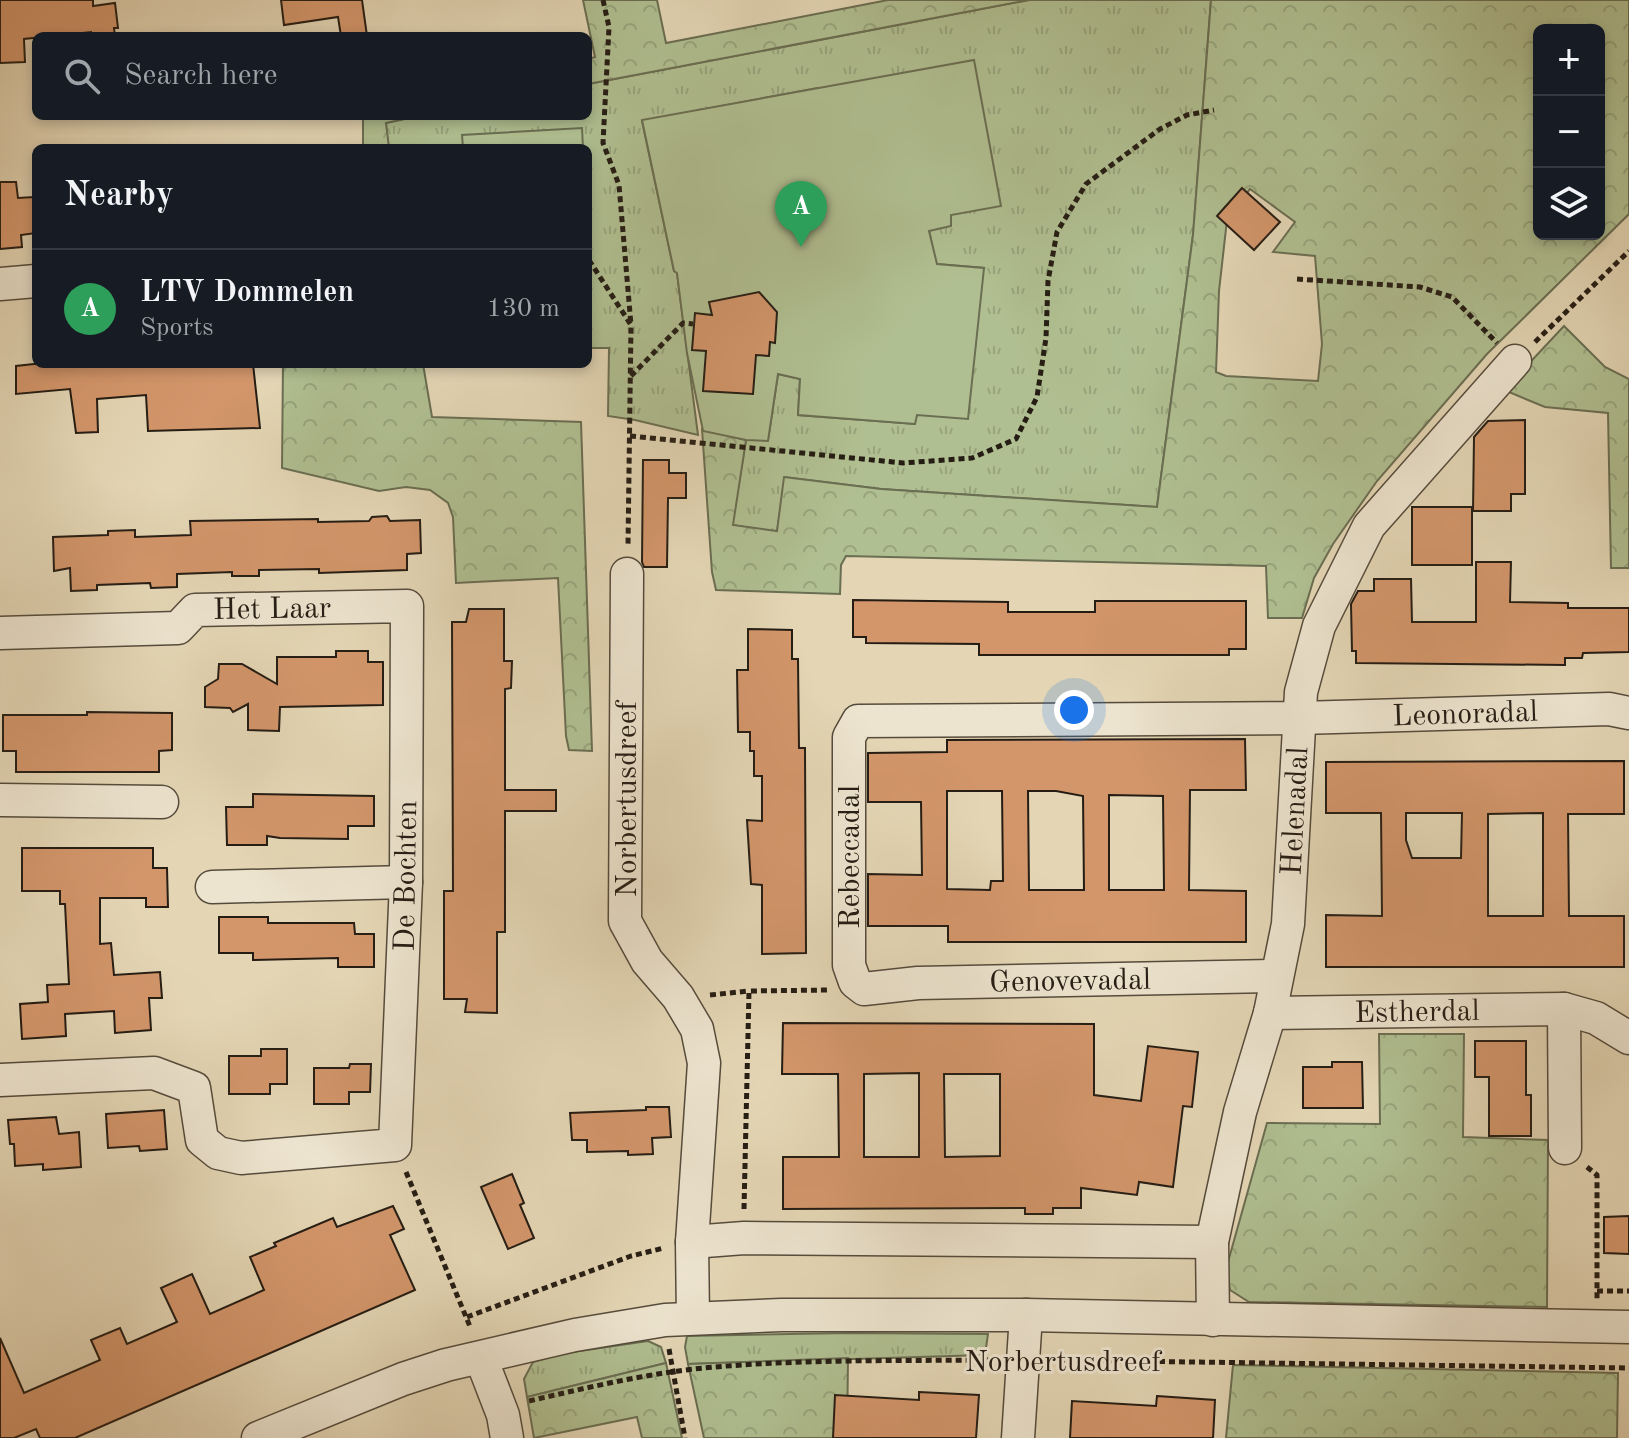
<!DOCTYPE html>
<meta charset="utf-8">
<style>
body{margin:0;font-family:"Old Standard TT",serif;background:#20242c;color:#f1f3f6}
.controls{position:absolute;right:24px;top:24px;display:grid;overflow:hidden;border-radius:12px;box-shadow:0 4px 12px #0003}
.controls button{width:72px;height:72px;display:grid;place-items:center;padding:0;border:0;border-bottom:2px solid #363941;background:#171b24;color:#f1f3f6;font:40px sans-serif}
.you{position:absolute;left:1074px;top:710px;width:28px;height:28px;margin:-20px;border:6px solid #fff;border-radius:50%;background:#1a73e8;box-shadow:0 0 0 12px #1a73e833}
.badge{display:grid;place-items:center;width:52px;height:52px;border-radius:50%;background:#db2777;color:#fff;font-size:26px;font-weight:700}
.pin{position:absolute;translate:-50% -66px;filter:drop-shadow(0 2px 4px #0008)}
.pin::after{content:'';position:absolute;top:42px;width:28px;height:24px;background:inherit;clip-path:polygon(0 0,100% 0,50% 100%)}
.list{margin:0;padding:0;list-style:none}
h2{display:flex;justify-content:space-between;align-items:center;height:104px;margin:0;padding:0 32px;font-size:34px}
h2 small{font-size:26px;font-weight:400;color:#9ea1a6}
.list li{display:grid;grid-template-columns:52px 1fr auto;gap:24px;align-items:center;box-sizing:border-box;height:120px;padding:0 32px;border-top:2px solid #363941}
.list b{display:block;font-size:30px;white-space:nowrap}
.list p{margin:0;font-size:26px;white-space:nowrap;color:#9ea1a6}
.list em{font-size:26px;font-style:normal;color:#9ea1a6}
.icon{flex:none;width:44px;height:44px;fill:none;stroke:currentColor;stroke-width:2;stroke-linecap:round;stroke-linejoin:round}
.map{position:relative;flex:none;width:1629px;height:1438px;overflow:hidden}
.search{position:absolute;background:#171b24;box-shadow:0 4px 12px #0003;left:32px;top:32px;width:560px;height:88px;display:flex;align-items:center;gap:20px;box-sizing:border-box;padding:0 28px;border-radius:12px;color:#9ea1a6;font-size:30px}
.panel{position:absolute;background:#171b24;box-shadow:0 4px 12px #0003;left:32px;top:144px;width:560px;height:224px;border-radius:12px}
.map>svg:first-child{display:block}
.grass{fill:url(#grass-tufts);stroke:#6a6e52;stroke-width:2}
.forest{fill:url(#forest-crowns);stroke:#6a6e52;stroke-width:2;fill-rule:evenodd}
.pitch{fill:#b0bf91;stroke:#6a6e52;stroke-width:2}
.building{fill:#d3966b;stroke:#251d14;stroke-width:2;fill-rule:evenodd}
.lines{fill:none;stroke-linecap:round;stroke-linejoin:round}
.minor-casing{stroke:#554b3c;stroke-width:35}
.path{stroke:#251d14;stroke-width:5;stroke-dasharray:6 4;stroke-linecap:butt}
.minor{stroke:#ede4cf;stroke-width:32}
.labels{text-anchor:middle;stroke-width:6;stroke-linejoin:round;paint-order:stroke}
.street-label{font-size:30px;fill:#251d14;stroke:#ede4cf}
</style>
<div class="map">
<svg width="1629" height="1438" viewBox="0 0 1629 1438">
<defs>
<pattern id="grass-tufts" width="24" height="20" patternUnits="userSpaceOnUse" patternTransform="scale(2)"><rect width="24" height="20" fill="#b0bf91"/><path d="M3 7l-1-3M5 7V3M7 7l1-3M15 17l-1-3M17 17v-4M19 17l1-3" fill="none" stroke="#97a47c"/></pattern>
<pattern id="forest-crowns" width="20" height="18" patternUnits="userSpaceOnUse" patternTransform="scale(2)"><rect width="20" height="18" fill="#b0bf91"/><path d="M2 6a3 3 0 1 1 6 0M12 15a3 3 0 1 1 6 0" fill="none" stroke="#97a47c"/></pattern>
</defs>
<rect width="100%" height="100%" fill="#e4d6b5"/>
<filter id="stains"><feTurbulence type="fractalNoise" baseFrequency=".0025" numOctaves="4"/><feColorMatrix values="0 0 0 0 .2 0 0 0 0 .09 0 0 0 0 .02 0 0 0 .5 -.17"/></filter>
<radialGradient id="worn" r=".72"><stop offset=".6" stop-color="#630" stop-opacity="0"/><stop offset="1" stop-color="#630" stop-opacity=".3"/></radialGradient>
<g class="grass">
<path d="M1029,0H1211L1193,235L1157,507L881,489L785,477L777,532L732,525L746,440H768L778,374L800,379L798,415L915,424L916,415L984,268L936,264L929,230L817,88L642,121L674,271L677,273L698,435L635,420L608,416L609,348H588V148H389L385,123L418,116H588V84Z"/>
<path d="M849,1333L988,1334L985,1355L688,1364L685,1347L687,1336Z"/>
<path d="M648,1341L661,1347L666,1363L527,1397L524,1379L533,1362L559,1354Z"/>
</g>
<g class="forest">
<path d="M583,0H657L666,43L888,0H1029L588,84V59L595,57Z"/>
<path d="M1211,0H1629V214L1487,354L1377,481L1333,544L1314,578L1302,618H1268L1266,566L846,556L841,565L840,594L716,590L712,572L702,429L746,440L733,525L777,531L784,477L881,489L1157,507L1193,235ZM1539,30H1599V234H1539ZM1250,189L1295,222L1273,252L1315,256L1322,344L1318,381L1226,376L1216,372L1219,291L1227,220Z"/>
<path d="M363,116H418L386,123L389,148H363Z"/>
<path d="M1564,326L1605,367L1629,379V568H1611L1608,413L1545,407L1504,390Z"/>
<path d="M283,364H423L432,417L581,422L592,751L569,750L566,736L558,578L456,583L453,517L448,503L430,490L406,487L379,491L282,468Z"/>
<path d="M1379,1034H1464L1463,1137L1548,1140L1547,1307L1249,1302L1230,1290L1226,1269L1267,1123L1380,1124Z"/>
<path d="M848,1358L847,1438H704L688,1364Z"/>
<path d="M666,1363L682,1438H642L637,1417L534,1438L527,1397Z"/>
<path d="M1233,1365L1618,1373L1617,1438H1226Z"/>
</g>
<g class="pitch">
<path d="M974,60L1001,206L951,215V226L929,231L937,264L984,268L968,419L917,415L915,424L798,415L800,379L778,374L768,441L746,440L703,431L687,353L677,273L674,271L642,120Z"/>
<path d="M582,128L583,148H463L462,135Z"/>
</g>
<g class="building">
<path d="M0,0H93V6L115,3L118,28H114L115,36H91V32L24,39L25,62L0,63Z"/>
<path d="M281,0H362L367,36H341L338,17L284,25Z"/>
<path d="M0,182H16L18,198L34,197L36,233L21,235L22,247L0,249Z"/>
<path d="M1242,188L1280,222L1254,250L1217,216Z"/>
<path d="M759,292L777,312L775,343L770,342L769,356L756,355L753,394L703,391L706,351L692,350L695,313L712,315L709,302Z"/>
<path d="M34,364H253L260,428L148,431L146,395L97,399L98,432L76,433L70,389L16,394V366Z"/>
<path d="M1525,420V494H1511V511H1473L1474,437L1488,421Z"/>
<path d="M643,460H669V473H686V498H668L667,567H644L642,562Z"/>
<rect x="1412" y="507" width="60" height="58"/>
<path d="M387,516L390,521L420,520L421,553L407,554V570L319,573V569L259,570V576H232V572L177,574V587L151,588L150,583L97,585V590L71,591L70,568L54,571L53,537L108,535V531L135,530V537L191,535L190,521L318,519V522L369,521L372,517Z"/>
<path d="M1476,562H1511L1510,602L1568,603V608H1629V652L1583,653L1582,658H1565V665L1356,663V651H1352L1351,604L1358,591H1374V579H1411L1412,622H1476Z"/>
<path d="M853,600L1008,602V612H1095V601H1246V649H1229V655H979V644L866,643V637H853Z"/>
<path d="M469,609H504V661H512L511,688L505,689V790H556V811H505V932H497V1013L465,1012L467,999H444V891H453L452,622H466Z"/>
<path d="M748,629L792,630V659H798L799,748H805L806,953L762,954V885L751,884L747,820L762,821V776H754V751H750V732H738L737,670H748Z"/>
<path d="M336,651H368V662H383V705L280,707L279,731L248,730V704L233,712L230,708L205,707V687L218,679L219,664H242L277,684V657H336Z"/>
<path d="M87,712L172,713V750L159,751V772H16V751H3V715H87Z"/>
<path d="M1245,739L1246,790H1190L1189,890L1246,891V942H948V926H868V874L922,875L921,802H868V753L947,752V740ZM947,791H1002L1003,881H991L990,890L947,889ZM1028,791H1056L1083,796L1084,890H1029ZM1109,795L1163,796L1164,890H1109Z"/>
<path d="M1624,761V814H1568L1569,916H1624V967H1326V915L1382,916L1381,813H1326V762ZM1406,813H1462L1461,858H1412L1406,840ZM1543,813V916H1488V814Z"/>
<path d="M253,794L374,796V826H348V839L280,838L267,836V845H227L226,807H253Z"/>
<path d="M22,848H153V868H167L168,907H146V898H100V944L111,943L114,975L160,972L162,998H149L151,1030L115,1033L114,1011L65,1014L66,1036L22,1039L20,1004L48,1002L47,985L69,984L65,904H60V891H22Z"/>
<path d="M219,917H268V923H354L355,934H374V967H338V958L253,960V953H219Z"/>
<path d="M783,1023L1094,1024V1095L1141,1101L1148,1046L1198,1052L1192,1107L1183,1106L1173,1187L1139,1182L1137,1195L1081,1188V1208H1053V1214H1025V1208L783,1209V1157H839L838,1074H782ZM919,1073V1157H864V1074ZM944,1074H1000V1156L945,1157Z"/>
<path d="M1475,1041H1526V1095H1531V1136H1489V1077H1475Z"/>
<path d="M261,1049H287V1084H270V1094H229V1056H261Z"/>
<path d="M1332,1062H1362L1363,1108H1303V1067H1332Z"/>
<path d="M350,1064H371L370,1092H349V1104H314V1068H349Z"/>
<path d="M646,1107H669L671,1137L652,1138L653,1154L628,1155V1151L587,1152V1140H572L570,1113L646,1110Z"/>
<path d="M164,1110L167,1149L140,1151L139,1146L108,1148L106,1114Z"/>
<path d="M56,1117L59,1134L79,1132L81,1167L43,1170V1164L15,1166L14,1144H10L8,1120Z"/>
<path d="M512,1174L524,1203L520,1205L534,1238L508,1249L481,1187Z"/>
<path d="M393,1206L404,1229L390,1235L415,1290L75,1438H40L36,1429L14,1438H0V1338L24,1393L100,1360L91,1340L120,1328L127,1344L177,1322L161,1288L192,1274L210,1314L264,1290L250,1257L276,1246L274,1243L333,1218L337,1227Z"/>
<path d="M1629,1216V1254L1604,1253V1217Z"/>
<path d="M919,1392L979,1395L976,1438H833L835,1395L919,1400Z"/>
<path d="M1157,1396L1215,1400L1213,1438H1070L1072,1401L1156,1406Z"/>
</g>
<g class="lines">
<g class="minor-casing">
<g id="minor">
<path d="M0,284L36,281"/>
<path d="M627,574L625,921L647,961L678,997L697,1029L704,1063L692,1242L693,1318"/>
<path d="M0,633L178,628L195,610L407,606L406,882L395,1145L241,1158L218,1153L202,1140L194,1088L154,1073L0,1080"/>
<path d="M0,800L162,802"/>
<path d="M212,887L406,882"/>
<path d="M1277,976L918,983L864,989L855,982L849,965V737L858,721L1300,718L1609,709L1629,713"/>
<path d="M1564,1009L1565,1148"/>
<path d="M1270,1013L1564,1009L1596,1018L1629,1038"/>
<path d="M692,1242L744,1238L1212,1242"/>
<path d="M1213,1320L1212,1242L1240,1112L1270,1013L1288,924L1301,692L1319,626L1369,526L1515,361"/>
<path d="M481,1358L503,1415L507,1438"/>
<path d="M258,1438L403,1379L446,1365L575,1335L665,1320L782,1315H1026L1629,1327"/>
<path d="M1018,1438L1026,1315"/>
</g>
</g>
<g class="path">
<path d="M603,0L609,27L603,143L619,185L631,325"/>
<path d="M589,260L631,325L628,546"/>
<path d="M1297,279L1420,287L1452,297L1497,343"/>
<path d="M1535,342L1629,251"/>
<path d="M631,376L683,323L693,324"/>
<path d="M630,436L903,463L972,458L1016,439L1037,397L1046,338L1048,281L1057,232L1086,184L1160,129L1187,115L1214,110"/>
<path d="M710,995L749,991"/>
<path d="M1587,1167L1597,1175V1300"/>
<path d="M406,1172L471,1329"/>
<path d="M744,1209L749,991L830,990"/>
<path d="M1597,1291H1629"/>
<path d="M467,1317L631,1256L664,1248"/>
<path d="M669,1349L685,1438"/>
<path d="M1049,1360L1629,1368"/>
<path d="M529,1401C590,1387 652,1372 715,1367C808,1359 902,1361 995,1360"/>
</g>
<use href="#minor" class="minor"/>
</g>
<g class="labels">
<g class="street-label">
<text transform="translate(272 608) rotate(-1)" y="10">Het Laar</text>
<text transform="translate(1465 713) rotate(-2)" y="10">Leonoradal</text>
<text transform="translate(626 799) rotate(-90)" y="10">Norbertusdreef</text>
<text transform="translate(1294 811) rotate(-87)" y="10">Helenadal</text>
<text transform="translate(849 857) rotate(-90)" y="10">Rebeccadal</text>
<text transform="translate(405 876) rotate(-89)" y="10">De Bochten</text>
<text transform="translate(1070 980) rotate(-1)" y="10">Genovevadal</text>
<text transform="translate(1417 1011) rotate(-1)" y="10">Estherdal</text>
<text x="1063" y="1371">Norbertusdreef</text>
</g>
</g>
<rect width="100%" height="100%" filter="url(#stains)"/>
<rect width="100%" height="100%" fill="url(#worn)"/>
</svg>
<div class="controls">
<button>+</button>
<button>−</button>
<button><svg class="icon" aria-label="layers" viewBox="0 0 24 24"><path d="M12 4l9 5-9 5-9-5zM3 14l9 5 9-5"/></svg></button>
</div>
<div class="you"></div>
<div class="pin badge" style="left:801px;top:247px;background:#2e9e5b">A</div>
<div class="search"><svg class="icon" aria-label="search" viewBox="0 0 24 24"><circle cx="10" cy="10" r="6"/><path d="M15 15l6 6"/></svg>Search here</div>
<section class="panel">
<h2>Nearby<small></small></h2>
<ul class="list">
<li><span class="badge" style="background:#2e9e5b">A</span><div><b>LTV Dommelen</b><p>Sports</p></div><em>130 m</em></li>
</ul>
</section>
</div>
